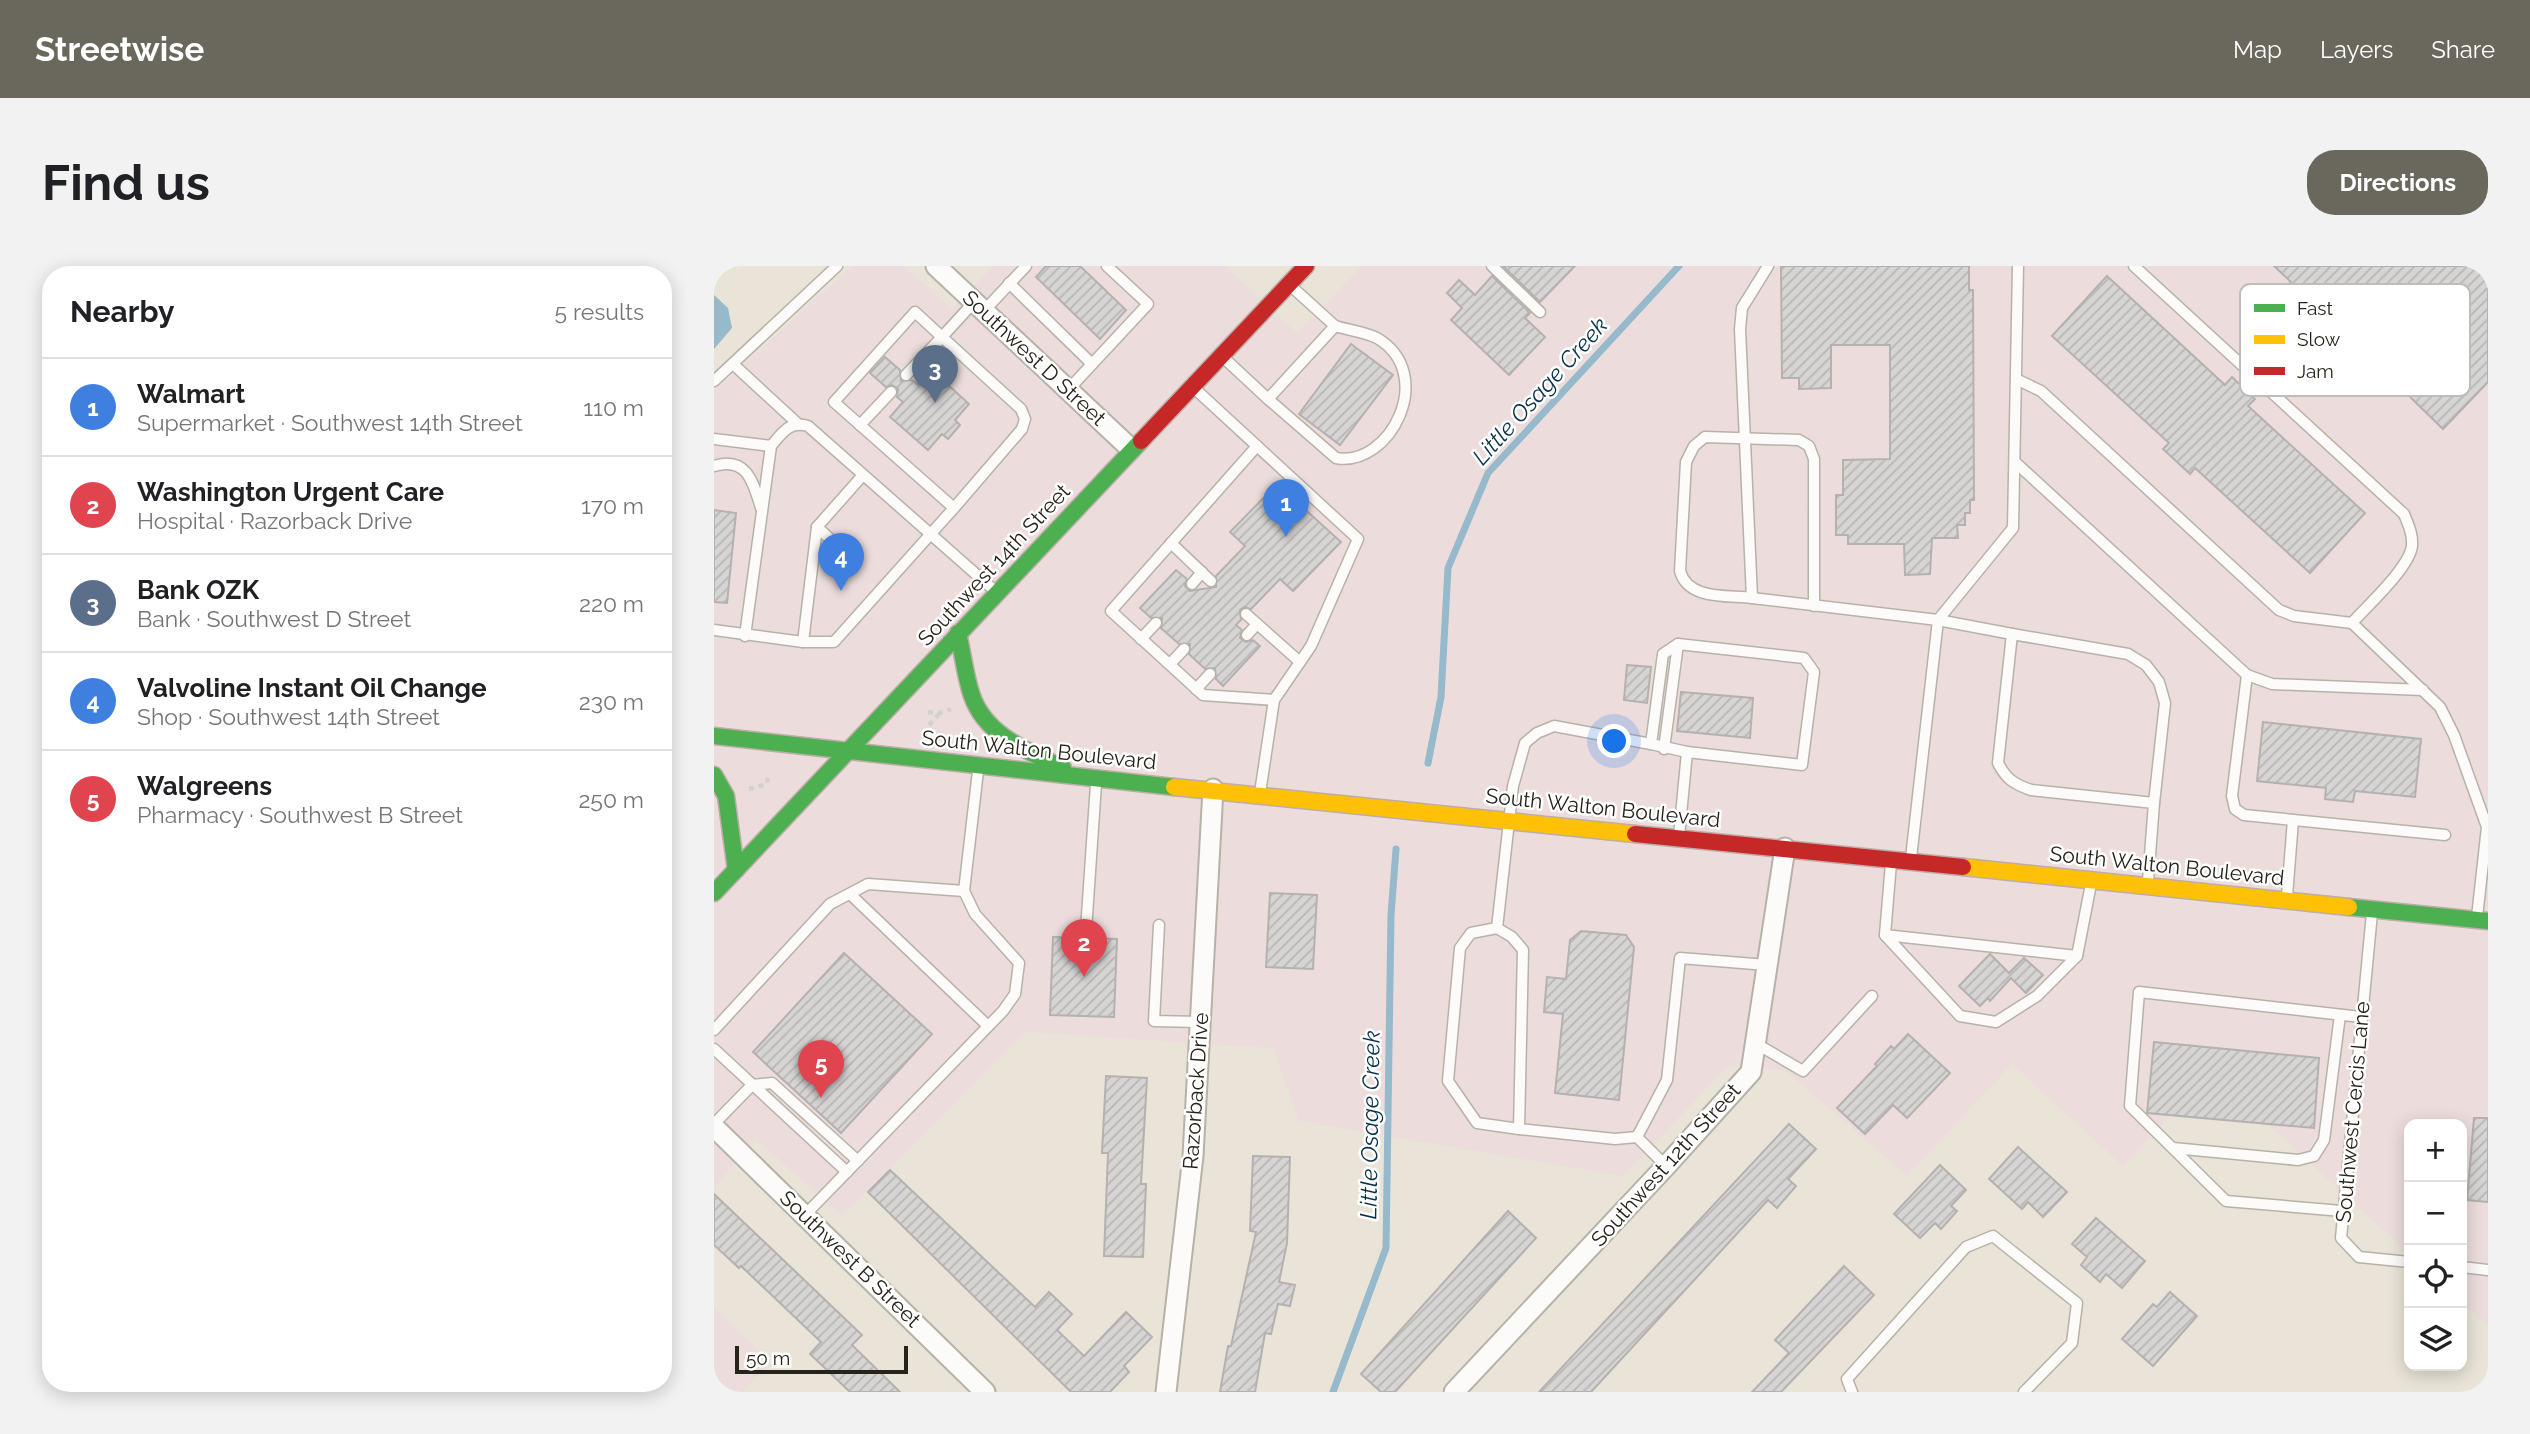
<!DOCTYPE html>
<meta charset="utf-8">
<style>
body{margin:0;font-family:Raleway,sans-serif;background:#f2f2f2;color:#202124}
.controls{position:absolute;right:21px;bottom:21px;display:grid;overflow:hidden;border-radius:14px;box-shadow:0 4px 18px #0003}
.controls button{width:63px;height:63px;display:grid;place-items:center;padding:0;border:0;border-bottom:2px solid #e0e0e0;background:#fff;color:#202124;font:35px sans-serif}
.scale{position:absolute;left:21px;bottom:18px;width:173px;box-sizing:border-box;padding-left:7px;border:4px solid #26231a;border-top:0;font-size:19px;line-height:24px;white-space:nowrap;color:#26231a;-webkit-text-stroke:5px #fff;paint-order:stroke}
.you{position:absolute;left:901px;top:476px;width:24px;height:24px;margin:-18px;border:5px solid #fff;border-radius:50%;background:#1a73e8;box-shadow:0 0 0 10px #1a73e833}
.badge{display:grid;place-items:center;width:46px;height:46px;border-radius:50%;background:#6a675c;color:#fff;font-size:23px;font-weight:700}
.pin{position:absolute;translate:-50% -58px;filter:drop-shadow(0 2px 4px #0008)}
.pin::after{content:'';position:absolute;top:37px;width:24px;height:21px;background:inherit;clip-path:polygon(0 0,100% 0,50% 100%)}
.list{margin:0;padding:0;list-style:none}
h2{display:flex;justify-content:space-between;align-items:center;height:91px;margin:0;padding:0 28px;font-size:30px}
h2 small{font-size:23px;font-weight:400;color:#757577}
.list li{display:grid;grid-template-columns:46px 1fr auto;gap:21px;align-items:center;box-sizing:border-box;height:98px;padding:0 28px;border-top:2px solid #e0e0e0}
.list b{display:block;font-size:26px;white-space:nowrap}
.list p{margin:0;font-size:23px;white-space:nowrap;color:#757577}
.list em{font-size:23px;font-style:normal;color:#757577}
.icon{flex:none;width:38px;height:38px;fill:none;stroke:currentColor;stroke-width:2;stroke-linecap:round;stroke-linejoin:round}
.map{position:relative;flex:none;width:1774px;height:1126px;overflow:hidden;border-radius:28px}
header{display:flex;align-items:center;gap:42px;box-sizing:border-box;height:98px;padding:0 35px;background:#6a675c;color:#fff}
header strong{font-size:33px}
nav{display:flex;gap:38px;margin-inline-start:auto;font-size:24px}
.intro{display:flex;align-items:center;justify-content:space-between;box-sizing:border-box;height:168px;padding:0 42px}
h1{margin:0;font-size:49px}
.button{padding:18px 32px;border-radius:28px;background:#6a675c;color:#fff;font-size:24px;font-weight:700}
main{display:flex;gap:42px;padding:0 42px}
aside{flex:1;background:#fff;border-radius:28px;box-shadow:0 4px 18px #0003}
.map>svg:first-child{display:block}
.commercial{fill:#ecdddc}
.water{fill:#96b9cc}
.lines{fill:none;stroke-linecap:round;stroke-linejoin:round}
.stream{stroke:#96b9cc;stroke-width:7}
.building{fill:url(#building-hatch);stroke:#b4b1b0;stroke-width:2}
.lane-casing{stroke:#b6b2a8;stroke-width:13}
.street-casing{stroke:#b6b2a8;stroke-width:23}
.fast-casing{stroke:#bdada8;stroke-width:19}
.slow-casing{stroke:#bdada8;stroke-width:19}
.jam-casing{stroke:#bdada8;stroke-width:19}
.path{stroke:#d3d1ce;stroke-width:4.5;stroke-dasharray:5 5;stroke-linecap:butt}
.lane{stroke:#fcfbf9;stroke-width:10}
.street{stroke:#fcfbf9;stroke-width:19}
.fast{stroke:#4caf50;stroke-width:16}
.slow{stroke:#ffc107;stroke-width:16}
.jam{stroke:#c62828;stroke-width:16}
.labels{text-anchor:middle;stroke-width:5;stroke-linejoin:round;paint-order:stroke}
.street-label{font-size:21px;fill:#26231a;stroke:#fff}
.water-label{font-size:23px;font-style:italic;fill:#043148;stroke:#fff}
.key{fill:#fff;stroke:#bebdba;stroke-width:2}
.key-label{font-size:19px;fill:#26231a}
</style>
<header>
<strong>Streetwise</strong>
<nav><a>Map</a><a>Layers</a><a>Share</a></nav>
</header>
<div class="intro"><h1>Find us</h1><a class="button">Directions</a></div>
<main>
<aside>
<h2>Nearby<small>5 results</small></h2>
<ul class="list">
<li><span class="badge" style="background:#3f7fe0">1</span><div><b>Walmart</b><p>Supermarket · Southwest 14th Street</p></div><em>110 m</em></li>
<li><span class="badge" style="background:#e0444e">2</span><div><b>Washington Urgent Care</b><p>Hospital · Razorback Drive</p></div><em>170 m</em></li>
<li><span class="badge" style="background:#5c6f8a">3</span><div><b>Bank OZK</b><p>Bank · Southwest D Street</p></div><em>220 m</em></li>
<li><span class="badge" style="background:#3f7fe0">4</span><div><b>Valvoline Instant Oil Change</b><p>Shop · Southwest 14th Street</p></div><em>230 m</em></li>
<li><span class="badge" style="background:#e0444e">5</span><div><b>Walgreens</b><p>Pharmacy · Southwest B Street</p></div><em>250 m</em></li>
</ul>
</aside>
<div class="map">
<svg width="1774" height="1126" viewBox="0 0 1774 1126">
<defs>
<pattern id="building-hatch" width="6" height="6" patternUnits="userSpaceOnUse" patternTransform="scale(1.75)"><rect width="6" height="6" fill="#d7d4d4"/><path d="M-1 1l2-2M0 6l6-6M5 7l2-2" fill="none" stroke="#b8b6b5"/></pattern>
</defs>
<rect width="100%" height="100%" fill="#e9e4d7"/>
<g class="commercial">
<path d="M138,0H190L238,43L279,0H511L583,67L648,0H1774V1060L1748,1036V858H1695V988L1497,806L1409,900L1298,798L1193,910L1072,805L1015,799L909,910L585,855L559,782L311,766L128,950L42,873L0,922V114L12,115Z"/>
<path d="M0,1041L57,1097L29,1126H0Z"/>
</g>
<path class="water" d="M0,29L14,42L18,62L0,83Z"/>
<g class="lines">
<g class="stream">
<path d="M714,497L727,431L734,302L774,207L965,0"/>
<path d="M619,1126L672,982L677,649L682,583"/>
</g>
</g>
<g class="building">
<path d="M332,0H366L412,44L386,73L322,11Z"/>
<path d="M789,0H861L826,36Z"/>
<path d="M1067,0H1255V24H1259L1260,234H1256V247H1251V259H1243L1244,272H1218L1216,308L1191,309L1190,278H1134V269H1122V229H1129V194L1176,193V79H1117V122L1085,123V112H1068Z"/>
<path d="M1560,0H1774V116L1729,163L1654,90L1650,94L1573,20L1577,16Z"/>
<path d="M778,10L816,47L811,52L831,71L795,109L737,54L748,42L733,27L745,14L761,29Z"/>
<path d="M1393,10L1511,119L1518,111L1541,133L1534,140L1651,247L1596,307L1481,202L1476,208L1449,183L1455,177L1338,70Z"/>
<path d="M637,78L679,109L626,179L585,148Z"/>
<path d="M171,91L186,104L187,115L198,114L204,119L218,104L255,138L241,154L246,159L234,173L228,168L214,184L176,151L189,136L183,131L184,123L178,119L172,121L156,107Z"/>
<path d="M563,218L627,276L579,325L566,313L537,343L530,341L526,344L527,354L522,359L528,364L526,372L532,376L539,374L546,380L509,420L502,413L501,402L491,403L475,388L476,378H465L447,362L448,352H437L426,342L462,304L473,313L471,320L476,325L502,321V310L531,280L516,266Z"/>
<path d="M0,244L22,247L13,337L0,336Z"/>
<path d="M913,399L937,401L933,437L910,434Z"/>
<path d="M967,426L1039,432L1036,472L963,465Z"/>
<path d="M1549,456L1707,473L1701,531L1641,525L1639,536L1611,533L1612,522L1543,515Z"/>
<path d="M556,627L603,629L599,703L552,701Z"/>
<path d="M867,665L912,669L920,681L905,834L841,827L849,748L830,746L833,711L852,713L856,674Z"/>
<path d="M339,671L403,673L400,751L336,749Z"/>
<path d="M130,687L218,768L127,867L39,786Z"/>
<path d="M1276,688L1295,707L1310,692L1329,709L1312,727L1297,712L1276,735L1274,732L1266,740L1245,720Z"/>
<path d="M1194,768L1236,807L1193,852L1179,839L1151,868L1123,842L1163,800L1161,798L1177,780L1180,783Z"/>
<path d="M1440,776L1605,792L1600,862L1433,847Z"/>
<path d="M392,810L433,812L427,918H432L429,991L390,990L394,887H388Z"/>
<path d="M1760,852H1774V936L1753,934Z"/>
<path d="M1075,858L1102,883L1074,913L1082,920L1063,942L1054,934L877,1126H825Z"/>
<path d="M1304,881L1353,926L1329,951L1314,936L1308,943L1275,913Z"/>
<path d="M539,890L576,891L573,977L565,1016L581,1019L576,1040L564,1038L557,1068L551,1067L541,1126H506L514,1080H517L542,966L536,965Z"/>
<path d="M1226,899L1252,924L1237,940L1243,945L1227,963L1221,957L1206,972L1180,948Z"/>
<path d="M176,904L321,1041L335,1026L358,1048L343,1064L370,1090L412,1046L438,1071L410,1100L415,1106L396,1126H357L154,926Z"/>
<path d="M0,928L148,1069L138,1079L186,1126H136L96,1088L107,1076L27,1000L25,1002L0,979Z"/>
<path d="M794,945L822,972L681,1126H667L647,1108Z"/>
<path d="M1382,952L1431,995L1408,1022L1392,1008L1386,1016L1367,999L1373,991L1358,978Z"/>
<path d="M1130,1000L1160,1029L1067,1126H1038L1075,1087L1061,1074Z"/>
<path d="M1456,1026L1483,1050L1439,1100L1408,1073L1439,1038L1443,1041Z"/>
</g>
<g class="lines">
<g class="lane-casing">
<g id="lane">
<path d="M778,0L826,46"/>
<path d="M1054,0L1028,42L1026,63L1038,332L1224,354L1298,368L1284,497C1292,513 1300,518 1317,524L1440,537L1434,615"/>
<path d="M1420,0L1690,248C1694,258 1699,268 1698,280C1695,302 1654,339 1638,357L1726,441L1740,469L1773,561L1763,651"/>
<path d="M295,17L378,98"/>
<path d="M270,45L312,0"/>
<path d="M511,93L554,133L621,60L578,21"/>
<path d="M19,98L83,157"/>
<path d="M192,109L228,71L201,46L120,136L240,242L308,163L311,153L307,143L228,71L260,36"/>
<path d="M1302,113L1327,125L1565,344L1580,350L1638,357"/>
<path d="M0,115L123,0"/>
<path d="M480,122L644,273L597,380L560,434L546,527"/>
<path d="M354,124L434,38L393,0"/>
<path d="M554,133L622,192C676,202 724,108 663,72C651,66 634,64 621,60"/>
<path d="M146,159L177,126"/>
<path d="M0,173L57,180"/>
<path d="M543,180L397,345L489,429L560,434"/>
<path d="M1301,196L1533,409L1558,418L1709,424"/>
<path d="M0,200C33,190 39,216 47,242"/>
<path d="M103,261L127,283"/>
<path d="M457,277L497,315"/>
<path d="M478,318L488,306"/>
<path d="M1038,332C1012,329 974,334 966,305L972,196L980,180L991,171L1085,174L1095,180L1100,193V340"/>
<path d="M532,348L586,396"/>
<path d="M0,364L89,376H120L240,242"/>
<path d="M1298,368L1414,388L1432,399L1445,416L1451,437L1440,537"/>
<path d="M533,369L543,358"/>
<path d="M31,370L57,180C69,166 75,155 94,160L280,324"/>
<path d="M427,373L442,357"/>
<path d="M89,376L103,261L149,209"/>
<path d="M964,378L1090,392L1100,406L1088,499L973,486L937,478L949,388Z"/>
<path d="M456,398L470,383"/>
<path d="M1533,409L1518,530L1521,543L1530,549L1731,569"/>
<path d="M482,423L496,408"/>
<path d="M937,478L840,460L823,467L811,477L799,520L783,662L798,671L809,684L805,863L901,873L923,871L952,900"/>
<path d="M950,483L964,378"/>
<path d="M965,570L973,486"/>
<path d="M1197,592L1224,354L1299,262L1304,0"/>
<path d="M1177,597L1171,669L1246,750L1282,756L1323,730L1363,690L1377,618"/>
<path d="M136,628L274,760"/>
<path d="M1573,630L1579,554"/>
<path d="M1658,647L1627,972L1645,991L1695,996"/>
<path d="M445,659L440,755L486,756"/>
<path d="M783,662L757,667L746,682L734,815L763,857L805,863"/>
<path d="M372,664L382,518"/>
<path d="M1171,669L1363,690"/>
<path d="M0,764L116,638L154,618L250,625"/>
<path d="M1041,777L1089,805L1158,730"/>
<path d="M0,783L133,906"/>
<path d="M0,858L38,819L58,817L144,895"/>
<path d="M923,871L953,814L966,692L1053,699"/>
<path d="M1459,882L1584,894L1600,890L1610,874L1626,749"/>
<path d="M1628,945L1512,935L1416,840L1425,726L1647,751"/>
<path d="M91,949L289,745L301,728L305,697L261,648L250,625L264,505"/>
<path d="M1748,1001L1774,1004"/>
<path d="M1138,1126L1133,1113L1252,981L1279,970L1363,1037L1358,1077L1310,1126"/>
</g>
</g>
<g class="street-casing">
<g id="street">
<path d="M222,0L417,183"/>
<path d="M0,861L271,1126"/>
<path d="M452,1126L479,890L499,523"/>
<path d="M740,1126L952,900L1037,806L1071,582"/>
</g>
</g>
<g class="fast-casing">
<g id="fast">
<path d="M244,367C249,388 251,410 258,430C272,470 314,485 349,502"/>
<path d="M0,470L460,521"/>
<path d="M0,509L12,530L22,604"/>
<path d="M0,627L427,175"/>
<path d="M1635,641L1774,655"/>
</g>
</g>
<g class="slow-casing">
<g id="slow">
<path d="M460,521L921,568"/>
<path d="M1249,601L1635,641"/>
</g>
</g>
<g class="jam-casing">
<g id="jam">
<path d="M427,175L592,0"/>
<path d="M921,568L1249,601"/>
</g>
</g>
<g class="path">
<path d="M214,446L226,447L237,443"/>
<path d="M215,459L226,447"/>
<path d="M35,523L53,518L54,509"/>
</g>
<use href="#lane" class="lane"/>
<use href="#street" class="street"/>
<use href="#fast" class="fast"/>
<use href="#slow" class="slow"/>
<use href="#jam" class="jam"/>
</g>
<g class="labels">
<g class="street-label">
<text transform="translate(320 92) rotate(43)" y="7">Southwest D Street</text>
<text transform="translate(280 299) rotate(-47)" y="7">Southwest 14th Street</text>
<text transform="translate(325 484) rotate(6)" y="7">South Walton Boulevard</text>
<text transform="translate(889 542) rotate(6)" y="7">South Walton Boulevard</text>
<text transform="translate(1453 600) rotate(6)" y="7">South Walton Boulevard</text>
<text transform="translate(482 825) rotate(-86)" y="7">Razorback Drive</text>
<text transform="translate(1639 846) rotate(-85)" y="7">Southwest Cercis Lane</text>
<text transform="translate(952 899) rotate(-48)" y="7">Southwest 12th Street</text>
<text transform="translate(136 993) rotate(44)" y="7">Southwest B Street</text>
</g>
<g class="water-label">
<text transform="translate(826 125) rotate(-48)" y="8">Little Osage Creek</text>
<text transform="translate(656 859) rotate(-89)" y="8">Little Osage Creek</text>
</g>
</g>
<rect x="1526" y="18" width="230" height="112" rx="10" class="key"/>
<rect x="1540" y="38" width="31" height="8" fill="#4caf50"/>
<rect x="1540" y="69" width="31" height="9" fill="#ffc107"/>
<rect x="1540" y="101" width="31" height="8" fill="#c62828"/>
<g class="key-label">
<text x="1583" y="49">Fast</text>
<text x="1583" y="80">Slow</text>
<text x="1583" y="112">Jam</text>
</g>
</svg>
<div class="controls">
<button>+</button>
<button>−</button>
<button><svg class="icon" aria-label="locate" viewBox="0 0 24 24"><circle cx="12" cy="12" r="6"/><path d="M12 2v4M12 18v4M2 12h4M18 12h4"/></svg></button>
<button><svg class="icon" aria-label="layers" viewBox="0 0 24 24"><path d="M12 4l9 5-9 5-9-5zM3 14l9 5 9-5"/></svg></button>
</div>
<div class="scale">50 m</div>
<div class="you"></div>
<div class="pin badge" style="left:572px;top:271px;background:#3f7fe0">1</div>
<div class="pin badge" style="left:370px;top:711px;background:#e0444e">2</div>
<div class="pin badge" style="left:221px;top:137px;background:#5c6f8a">3</div>
<div class="pin badge" style="left:127px;top:325px;background:#3f7fe0">4</div>
<div class="pin badge" style="left:107px;top:832px;background:#e0444e">5</div>
</div>
</main>
